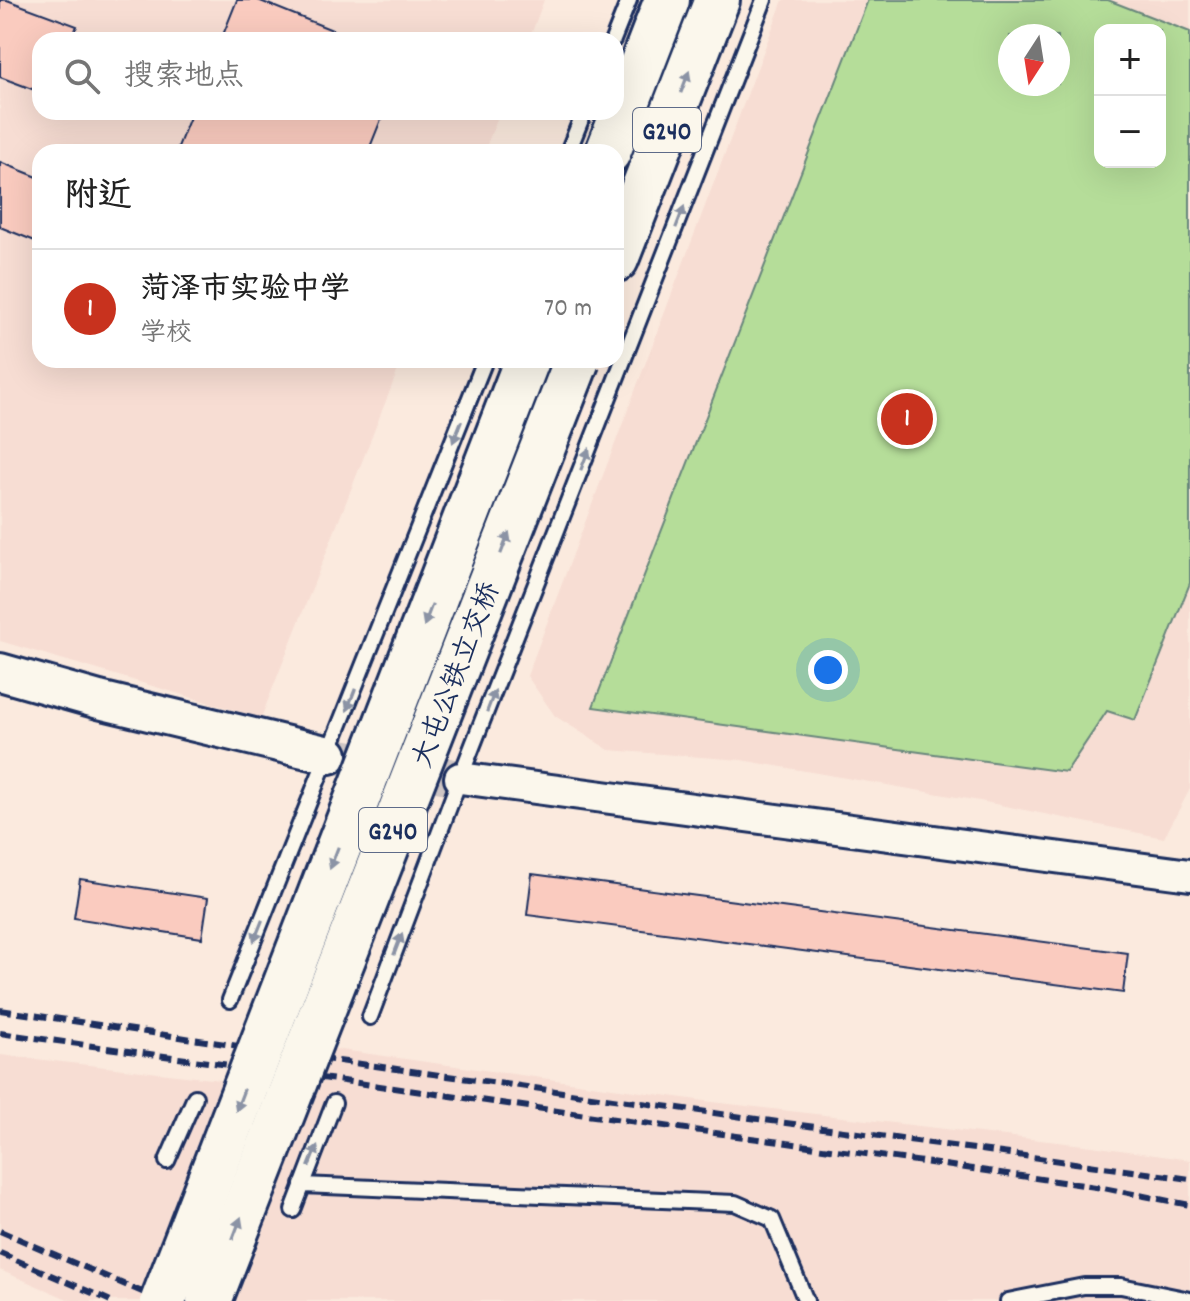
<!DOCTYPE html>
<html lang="zh">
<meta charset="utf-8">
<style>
body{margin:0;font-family:Dekko,"LXGW WenKai TC",sans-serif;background:#f6f6f6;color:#222}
.controls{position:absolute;right:24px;top:24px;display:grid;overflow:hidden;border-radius:16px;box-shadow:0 8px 32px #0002}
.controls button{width:72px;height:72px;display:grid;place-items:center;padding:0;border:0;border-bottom:2px solid #e0e0e0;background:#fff;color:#222;font:40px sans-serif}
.compass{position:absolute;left:998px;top:24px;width:72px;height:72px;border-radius:50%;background:#fff;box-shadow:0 8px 32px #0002;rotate:192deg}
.you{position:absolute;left:828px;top:670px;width:28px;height:28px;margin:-20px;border:6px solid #fff;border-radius:50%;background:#1a73e8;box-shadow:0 0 0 12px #1a73e833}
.badge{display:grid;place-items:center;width:52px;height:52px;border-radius:50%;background:#c8321e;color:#fff;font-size:26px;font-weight:700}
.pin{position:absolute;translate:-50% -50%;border:4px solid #fff;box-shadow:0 2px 8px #0006}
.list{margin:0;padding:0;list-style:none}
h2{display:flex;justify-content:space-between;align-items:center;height:104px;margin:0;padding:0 32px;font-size:34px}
h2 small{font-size:26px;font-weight:400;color:#767676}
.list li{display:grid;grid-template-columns:52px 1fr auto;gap:24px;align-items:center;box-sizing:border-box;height:120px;padding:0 32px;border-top:2px solid #e0e0e0}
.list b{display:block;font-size:30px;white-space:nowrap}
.list p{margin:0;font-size:26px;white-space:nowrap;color:#767676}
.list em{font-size:26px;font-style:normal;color:#767676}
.icon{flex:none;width:44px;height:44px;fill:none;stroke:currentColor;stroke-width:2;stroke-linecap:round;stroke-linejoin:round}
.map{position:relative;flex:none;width:1190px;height:1301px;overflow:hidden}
.search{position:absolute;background:#fff;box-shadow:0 8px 32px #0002;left:32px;top:32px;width:592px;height:88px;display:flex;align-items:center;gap:20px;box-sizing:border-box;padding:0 28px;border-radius:24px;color:#767676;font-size:30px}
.panel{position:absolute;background:#fff;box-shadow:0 8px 32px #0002;left:32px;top:144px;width:592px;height:224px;border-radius:24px}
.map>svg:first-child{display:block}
.built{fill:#f7ddd3;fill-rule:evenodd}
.green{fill:#b5dd99;stroke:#68867c;stroke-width:2;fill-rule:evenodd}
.building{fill:#facbbf;stroke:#1b2f5e;stroke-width:2}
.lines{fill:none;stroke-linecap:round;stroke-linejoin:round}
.tertiary-tunnel{stroke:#cec5c4;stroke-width:36;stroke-dasharray:36 18;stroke-linecap:butt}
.service-casing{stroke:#1b2f5e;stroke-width:20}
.minor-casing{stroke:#1b2f5e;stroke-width:36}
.tertiary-casing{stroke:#1b2f5e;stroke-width:42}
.trunk-casing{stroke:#1b2f5e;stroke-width:50}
.service{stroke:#fbf7ec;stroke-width:14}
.minor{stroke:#fbf7ec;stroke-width:30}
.tertiary{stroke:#fbf7ec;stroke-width:36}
.trunk{stroke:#fbf7ec;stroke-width:44}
.rail{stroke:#1b2f5e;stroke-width:6;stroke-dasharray:12 6;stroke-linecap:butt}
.trunk-bridge-casing{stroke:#1b2f5e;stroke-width:50;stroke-linecap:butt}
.trunk-bridge{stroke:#fbf7ec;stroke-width:44}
.oneway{fill:#8b93a5}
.labels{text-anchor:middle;stroke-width:7;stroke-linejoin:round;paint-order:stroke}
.shield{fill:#fbf7ec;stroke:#5e6b89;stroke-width:2}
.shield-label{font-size:26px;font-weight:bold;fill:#1b2f5e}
.street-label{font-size:28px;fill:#1b2f5e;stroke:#fbf7ec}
</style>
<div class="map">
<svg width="1190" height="1301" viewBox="0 0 1190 1301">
<rect width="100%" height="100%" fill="#fbeade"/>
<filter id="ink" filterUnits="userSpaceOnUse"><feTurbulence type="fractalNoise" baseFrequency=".0125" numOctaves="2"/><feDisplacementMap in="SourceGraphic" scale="16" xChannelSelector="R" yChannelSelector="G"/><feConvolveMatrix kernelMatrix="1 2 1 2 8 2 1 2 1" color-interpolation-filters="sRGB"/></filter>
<g filter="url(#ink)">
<g class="built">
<path d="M0,0H544L529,40H40V112H500L484,152H40V360H402L261,718L0,641Z"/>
<path d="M783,0H1190V789L1164,838L980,801L741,760L609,750L555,716L527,676ZM1100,30H1160V162H1100ZM1010,36H1058V84H1010Z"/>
<path d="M285,1042L712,1102L1092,1146L1190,1160V1301H72L0,1270V1055L282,1087Z"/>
</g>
<path class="green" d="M868,0H1108L1190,32V583L1135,720L1107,711L1066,772L593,707ZM1160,30V162H1100V30ZM1010,36H1058V84H1010Z"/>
<g class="building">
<path d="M0,0H7L77,26L71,40H40V92L0,77Z"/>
<path d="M237,0H258L357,40H221Z"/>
<path d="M192,112H384L368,152H176Z"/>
<path d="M0,162L40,178V243L0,227Z"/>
<path d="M532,874L1128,953L1123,993L527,915Z"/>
<path d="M80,879L208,898L202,938L74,918Z"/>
</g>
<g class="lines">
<path class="tertiary-tunnel" d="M329,755L460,778"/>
<g class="service-casing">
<g id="service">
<path d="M613,40L629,0"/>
<path d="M568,152L584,112"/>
<path d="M230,1000L485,360"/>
<path d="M370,1017L460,778L764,0"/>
<path d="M167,1161L195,1097"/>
<path d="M302,1185L735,1203L772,1219L806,1301"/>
<path d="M293,1210L334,1103"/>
<path d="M1008,1301L1084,1286H1121L1190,1300"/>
</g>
</g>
<g class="minor-casing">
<path id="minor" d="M460,778L1190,875"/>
</g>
<g class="tertiary-casing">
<path id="tertiary" d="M0,672L99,700L329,755"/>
</g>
<g class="trunk-casing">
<g id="trunk">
<path d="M608,152L667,0"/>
<path d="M616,259L717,0"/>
</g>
</g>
<use href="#service" class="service"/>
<use href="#minor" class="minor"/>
<use href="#tertiary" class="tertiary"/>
<use href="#trunk" class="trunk"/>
<g class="rail">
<path d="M0,1010L332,1060L1190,1179"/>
<path d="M0,1033L980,1170L1103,1188L1190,1205"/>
<path d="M0,1231L163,1301"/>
<path d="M0,1253L111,1301"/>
</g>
<g class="trunk-bridge-casing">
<g id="trunk-bridge">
<path d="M163,1301L527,360"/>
<path d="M209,1301L577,360"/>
</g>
</g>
<use href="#trunk-bridge" class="trunk-bridge"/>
</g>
<defs><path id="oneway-solid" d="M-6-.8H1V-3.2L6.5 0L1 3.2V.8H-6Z" transform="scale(2)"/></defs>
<g class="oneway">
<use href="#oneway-solid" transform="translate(685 82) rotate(-69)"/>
<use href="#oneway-solid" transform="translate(680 217) rotate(-69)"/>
<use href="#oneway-solid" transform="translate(457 432) rotate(112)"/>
<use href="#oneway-solid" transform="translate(585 459) rotate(-69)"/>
<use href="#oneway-solid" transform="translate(505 543) rotate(-69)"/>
<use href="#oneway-solid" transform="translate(428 615) rotate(111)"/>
<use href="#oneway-solid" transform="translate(351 700) rotate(111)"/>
<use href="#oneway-solid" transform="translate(491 701) rotate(-69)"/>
<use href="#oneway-solid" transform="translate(334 858) rotate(111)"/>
<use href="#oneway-solid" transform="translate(258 931) rotate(112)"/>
<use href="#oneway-solid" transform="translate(398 944) rotate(-69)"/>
<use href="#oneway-solid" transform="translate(240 1100) rotate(111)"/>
<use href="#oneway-solid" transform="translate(313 1156) rotate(-68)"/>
<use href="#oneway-solid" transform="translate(237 1228) rotate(-69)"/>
</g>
</g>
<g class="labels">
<g class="shield">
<rect x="633" y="108" width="68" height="44" rx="6"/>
<rect x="359" y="808" width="68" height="44" rx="6"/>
</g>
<g class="shield-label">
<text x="667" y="139">G240</text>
<text x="393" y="839">G240</text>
</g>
<g class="street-label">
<text transform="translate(454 674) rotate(-69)" y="10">大屯公铁立交桥</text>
</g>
</g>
</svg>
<div class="controls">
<button>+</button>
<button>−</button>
</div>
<svg class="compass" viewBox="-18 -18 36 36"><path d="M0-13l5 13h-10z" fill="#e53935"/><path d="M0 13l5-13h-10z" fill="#767676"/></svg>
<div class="you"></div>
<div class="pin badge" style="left:907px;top:419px">1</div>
<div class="search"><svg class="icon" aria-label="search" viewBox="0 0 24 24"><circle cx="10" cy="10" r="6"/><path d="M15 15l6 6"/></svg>搜索地点</div>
<section class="panel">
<h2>附近<small></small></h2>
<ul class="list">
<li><span class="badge">1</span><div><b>菏泽市实验中学</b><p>学校</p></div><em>70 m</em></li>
</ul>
</section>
</div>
